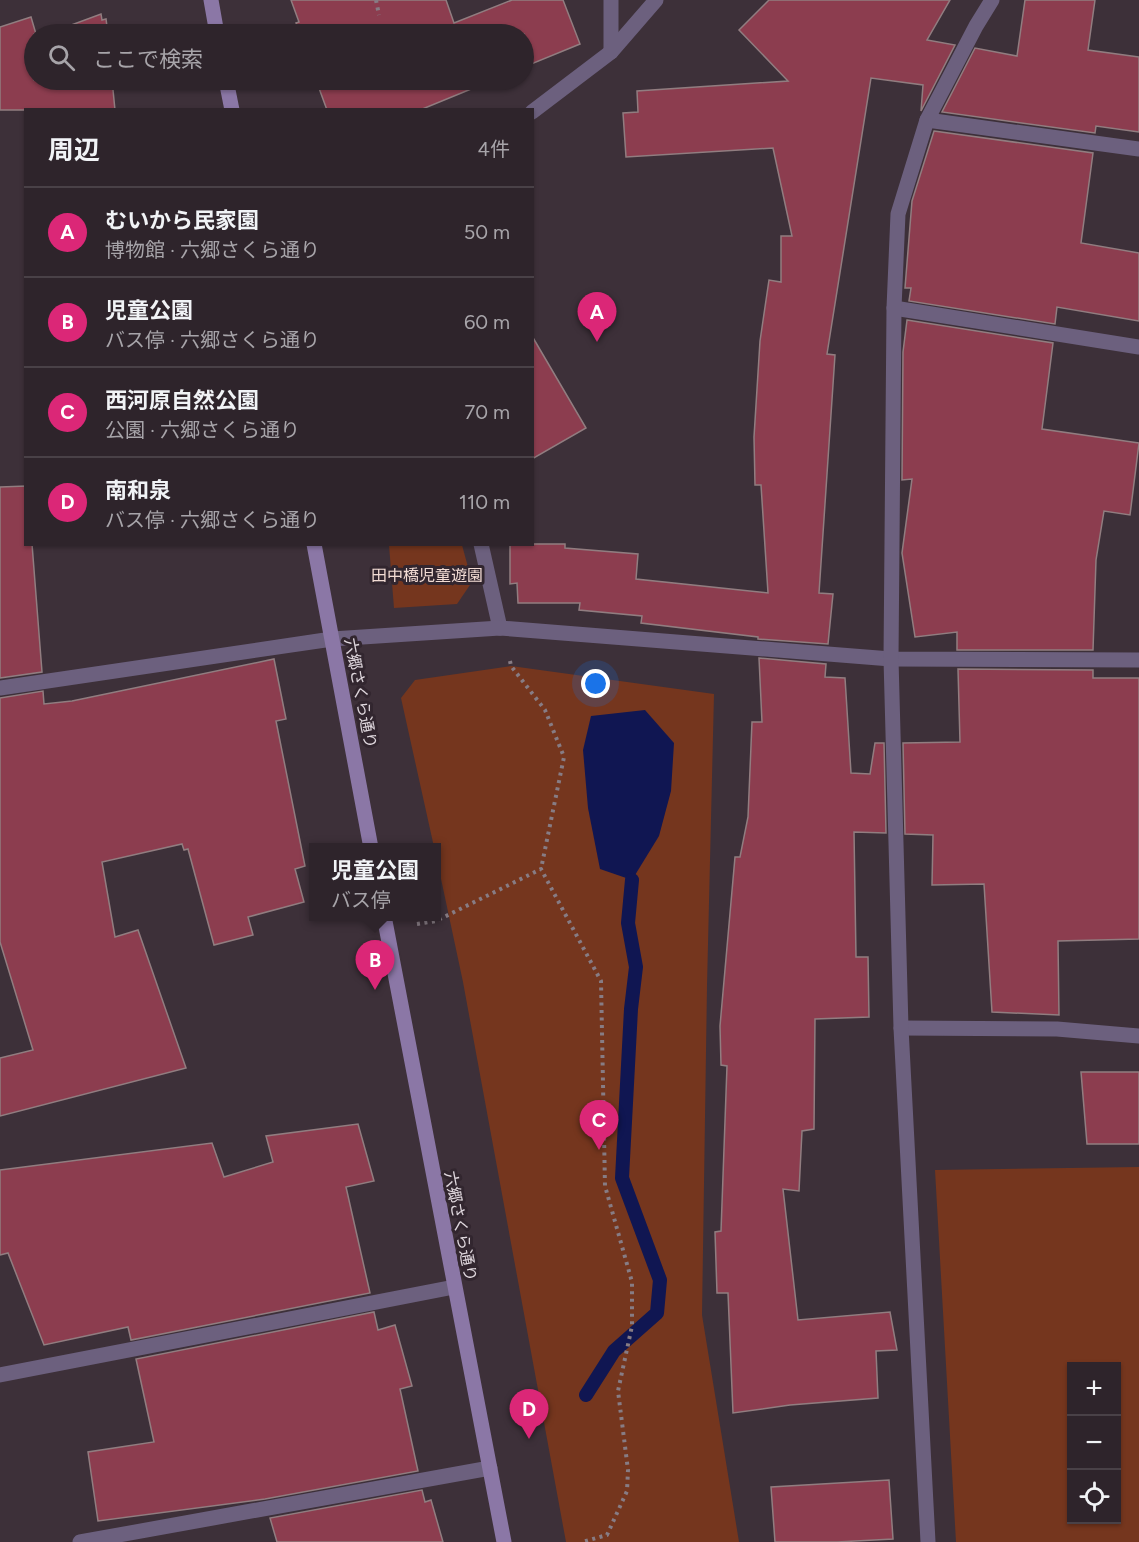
<!DOCTYPE html>
<html lang="ja">
<meta charset="utf-8">
<style>
body{margin:0;font-family:Figtree,"Noto Sans JP",sans-serif;background:#362c33;color:#f1f3f6}
.controls{position:absolute;right:18px;bottom:18px;display:grid;overflow:hidden;border-radius:0px;box-shadow:0 2px 4px #0004}
.controls button{width:54px;height:54px;display:grid;place-items:center;padding:0;border:0;border-bottom:2px solid #494147;background:#2e242b;color:#f1f3f6;font:30px sans-serif}
.you{position:absolute;left:596px;top:684px;width:21px;height:21px;margin:-15px;border:4px solid #fff;border-radius:50%;background:#1a73e8;box-shadow:0 0 0 9px #1a73e833}
.badge{display:grid;place-items:center;width:39px;height:39px;border-radius:50%;background:#db2777;color:#fff;font-size:20px;font-weight:700}
.pin{position:absolute;translate:-50% -50px;filter:drop-shadow(0 2px 3px #0008)}
.pin::after{content:'';position:absolute;top:32px;width:21px;height:18px;background:inherit;clip-path:polygon(0 0,100% 0,50% 100%)}
.popup{position:absolute;left:309px;top:843px;width:132px;height:78px;box-sizing:border-box;display:grid;place-content:center;border-radius:0px;background:#2e242b;filter:drop-shadow(0 2px 4px #0005);font-size:20px;white-space:nowrap;color:#a7a4a9}
.popup b{font-size:22px;color:#f1f3f6}
.popup::after{content:'';position:absolute;left:50%;top:100%;margin-left:-12px;border:12px solid transparent;border-top-color:#2e242b}
.list{margin:0;padding:0;list-style:none}
h2{display:flex;justify-content:space-between;align-items:center;height:78px;margin:0;padding:0 24px;font-size:26px}
h2 small{font-size:20px;font-weight:400;color:#a7a4a9}
.list li{display:grid;grid-template-columns:39px 1fr auto;gap:18px;align-items:center;box-sizing:border-box;height:90px;padding:0 24px;border-top:2px solid #494147}
.list b{display:block;font-size:22px;white-space:nowrap}
.list p{margin:0;font-size:20px;white-space:nowrap;color:#a7a4a9}
.list em{font-size:20px;font-style:normal;color:#a7a4a9}
.icon{flex:none;width:33px;height:33px;fill:none;stroke:currentColor;stroke-width:2;stroke-linecap:round;stroke-linejoin:round}
.map{position:relative;flex:none;width:1139px;height:1542px;overflow:hidden}
.search{position:absolute;background:#2e242b;box-shadow:0 2px 4px #0004;left:24px;top:24px;width:510px;height:66px;display:flex;align-items:center;gap:15px;box-sizing:border-box;padding:0 21px;border-radius:33px;color:#a7a4a9;font-size:22px}
.panel{position:absolute;background:#2e242b;box-shadow:0 2px 4px #0004;left:24px;top:108px;width:510px;height:438px;border-radius:0px}
.map>svg:first-child{display:block}
.green{fill:#75361e;fill-rule:evenodd}
.water{fill:#101652}
.lines{fill:none;stroke-linecap:round;stroke-linejoin:round}
.stream{stroke:#101652;stroke-width:14}
.building{fill:#8c3d4f;stroke:#917d80;stroke-width:1.5}
.path{stroke:#877c84;stroke-width:4;stroke-dasharray:3 4.5;stroke-linecap:butt}
.lane{stroke:#6c607e;stroke-width:15}
.street{stroke:#6c607e;stroke-width:15}
.secondary{stroke:#8b77a6;stroke-width:15}
.labels{text-anchor:middle;stroke-width:6;stroke-linejoin:round;paint-order:stroke}
.park-label{font-size:16px;fill:#f3dcd4;stroke:#32262f}
.street-label{font-size:16px;fill:#e0d8de;stroke:#32262f}
</style>
<div class="map">
<svg width="1139" height="1542" viewBox="0 0 1139 1542">
<rect width="100%" height="100%" fill="#3d3039"/>
<g class="green">
<path d="M389,545H462L472,582L457,604L394,608Z"/>
<path d="M511,666L714,694L707,986L702,1315L739,1542H566L463,982L437,860L436,848L434,847L401,698L415,680Z"/>
<path d="M1139,1167V1542H956L935,1170ZM1072,1366H1116V1520H1072Z"/>
</g>
<path class="water" d="M645,710L674,743L671,791L659,836L632,880L600,869L588,808L583,750L591,716Z"/>
<g class="lines">
<path class="stream" d="M586,1395L614,1351L657,1313L660,1280L622,1178L631,1009L636,967L628,923L632,880"/>
</g>
<g class="building">
<path d="M291,0H446L454,23L512,0H563L580,44L524,67V34H301L296,23L299,22Z"/>
<path d="M769,0H950L927,40L955,45L921,111L923,85L871,78L827,354L835,355L819,593L833,594L828,644L758,639V637L641,623L642,616L579,610L580,603H518L517,583L510,584V544H565V548L638,554L636,579L768,593L761,485H755L754,437L760,341L769,280L781,282V236H792L773,148L626,157L623,113L638,112L637,91L788,81L739,30Z"/>
<path d="M1025,0H1095L1088,50L1139,57V132L1096,126L1095,133L942,112L975,48L1017,56Z"/>
<path d="M101,14L102,20L106,19L108,34H47Z"/>
<path d="M31,17L36,34H34V80H112L115,110H0V27Z"/>
<path d="M316,80H493L420,110H327Z"/>
<path d="M934,131L1093,153L1081,243L1139,253V321L1057,307L1055,324L909,301L911,288H905L912,201Z"/>
<path d="M907,320L1053,343L1042,429L1139,443L1130,515L1104,511L1096,560L1093,650H957V632L915,637L902,553L912,479L902,480L903,352Z"/>
<path d="M532,336L586,428L532,459Z"/>
<path d="M26,486V544H32L42,672L0,678V487Z"/>
<path d="M759,658L826,664L825,677L845,678L851,773L870,774L875,743H884L886,833L854,832L856,957H868L869,1017L815,1019L814,1129L802,1131L799,1191L783,1189L798,1320L890,1312L897,1350L876,1351L878,1398L790,1405L733,1413L728,1293H717L715,1232L721,1231L727,1066L721,1065L720,1026L735,857H740L748,817L752,722H762Z"/>
<path d="M274,659L286,719L276,721L305,866L295,869L304,902L248,917L253,935L214,945L188,849L184,850L182,844L102,862L115,937L138,930L186,1068L0,1116V1058L33,1050L0,942V698L43,691L44,704L72,701Z"/>
<path d="M958,669L1093,670V678H1139V939L1058,941L1059,1015L992,1012L984,884L932,885L933,835L905,834L903,743L960,742Z"/>
<path d="M1081,1072H1139V1144H1087Z"/>
<path d="M358,1124L374,1181L346,1187L370,1293L131,1340L128,1327L44,1345L8,1253L0,1255V1170L212,1143L224,1177L273,1162L266,1136Z"/>
<path d="M374,1312L378,1330L395,1325L412,1386L400,1389L418,1471L265,1499L98,1521L88,1452L154,1442L136,1359Z"/>
<path d="M889,1480L893,1539L837,1542H775L771,1487Z"/>
<path d="M422,1490L425,1502L431,1500L443,1542H277L270,1518Z"/>
</g>
<g class="lines">
<g class="path">
<path d="M376,0L379,15"/>
<path d="M510,661L511,666L545,710L564,757L541,869"/>
<path d="M417,924L436,921L541,869L601,981L605,1186L632,1282V1326L618,1391L628,1470L627,1491L607,1535L582,1542"/>
</g>
<g class="lane">
<path d="M611,0V52"/>
<path d="M927,120L1139,149"/>
<path d="M481,544L500,628"/>
<path d="M901,1028L1057,1029L1139,1036"/>
<path d="M80,1542L490,1468"/>
</g>
<g class="street">
<path d="M532,112L611,52L656,0"/>
<path d="M894,308L1139,347"/>
<path d="M0,688L332,639L500,628L891,659L1139,660"/>
<path d="M0,1375L454,1287"/>
<path d="M928,1542L901,1028L891,659L894,308L898,214L927,120L976,26L992,0"/>
</g>
<g class="secondary">
<path d="M211,0L217,34"/>
<path d="M226,80L232,110"/>
<path d="M314,544L371,848"/>
<path d="M384,916L504,1542"/>
</g>
</g>
<g class="labels">
<g class="park-label">
<text x="427" y="581">田中橋児童遊園</text>
</g>
<g class="street-label">
<text transform="translate(361 693) rotate(79)" y="6">六郷さくら通り</text>
<text transform="translate(461 1226) rotate(79)" y="6">六郷さくら通り</text>
</g>
</g>
</svg>
<div class="controls">
<button>+</button>
<button>−</button>
<button><svg class="icon" aria-label="locate" viewBox="0 0 24 24"><circle cx="12" cy="12" r="6"/><path d="M12 2v4M12 18v4M2 12h4M18 12h4"/></svg></button>
</div>
<div class="you"></div>
<div class="pin badge" style="left:597px;top:342px">A</div>
<div class="pin badge" style="left:375px;top:990px">B</div>
<div class="popup"><b>児童公園</b>バス停</div>
<div class="pin badge" style="left:599px;top:1150px">C</div>
<div class="pin badge" style="left:529px;top:1439px">D</div>
<div class="search"><svg class="icon" aria-label="search" viewBox="0 0 24 24"><circle cx="10" cy="10" r="6"/><path d="M15 15l6 6"/></svg>ここで検索</div>
<section class="panel">
<h2>周辺<small>4件</small></h2>
<ul class="list">
<li><span class="badge">A</span><div><b>むいから民家園</b><p>博物館 · 六郷さくら通り</p></div><em>50 m</em></li>
<li><span class="badge">B</span><div><b>児童公園</b><p>バス停 · 六郷さくら通り</p></div><em>60 m</em></li>
<li><span class="badge">C</span><div><b>西河原自然公園</b><p>公園 · 六郷さくら通り</p></div><em>70 m</em></li>
<li><span class="badge">D</span><div><b>南和泉</b><p>バス停 · 六郷さくら通り</p></div><em>110 m</em></li>
</ul>
</section>
</div>
